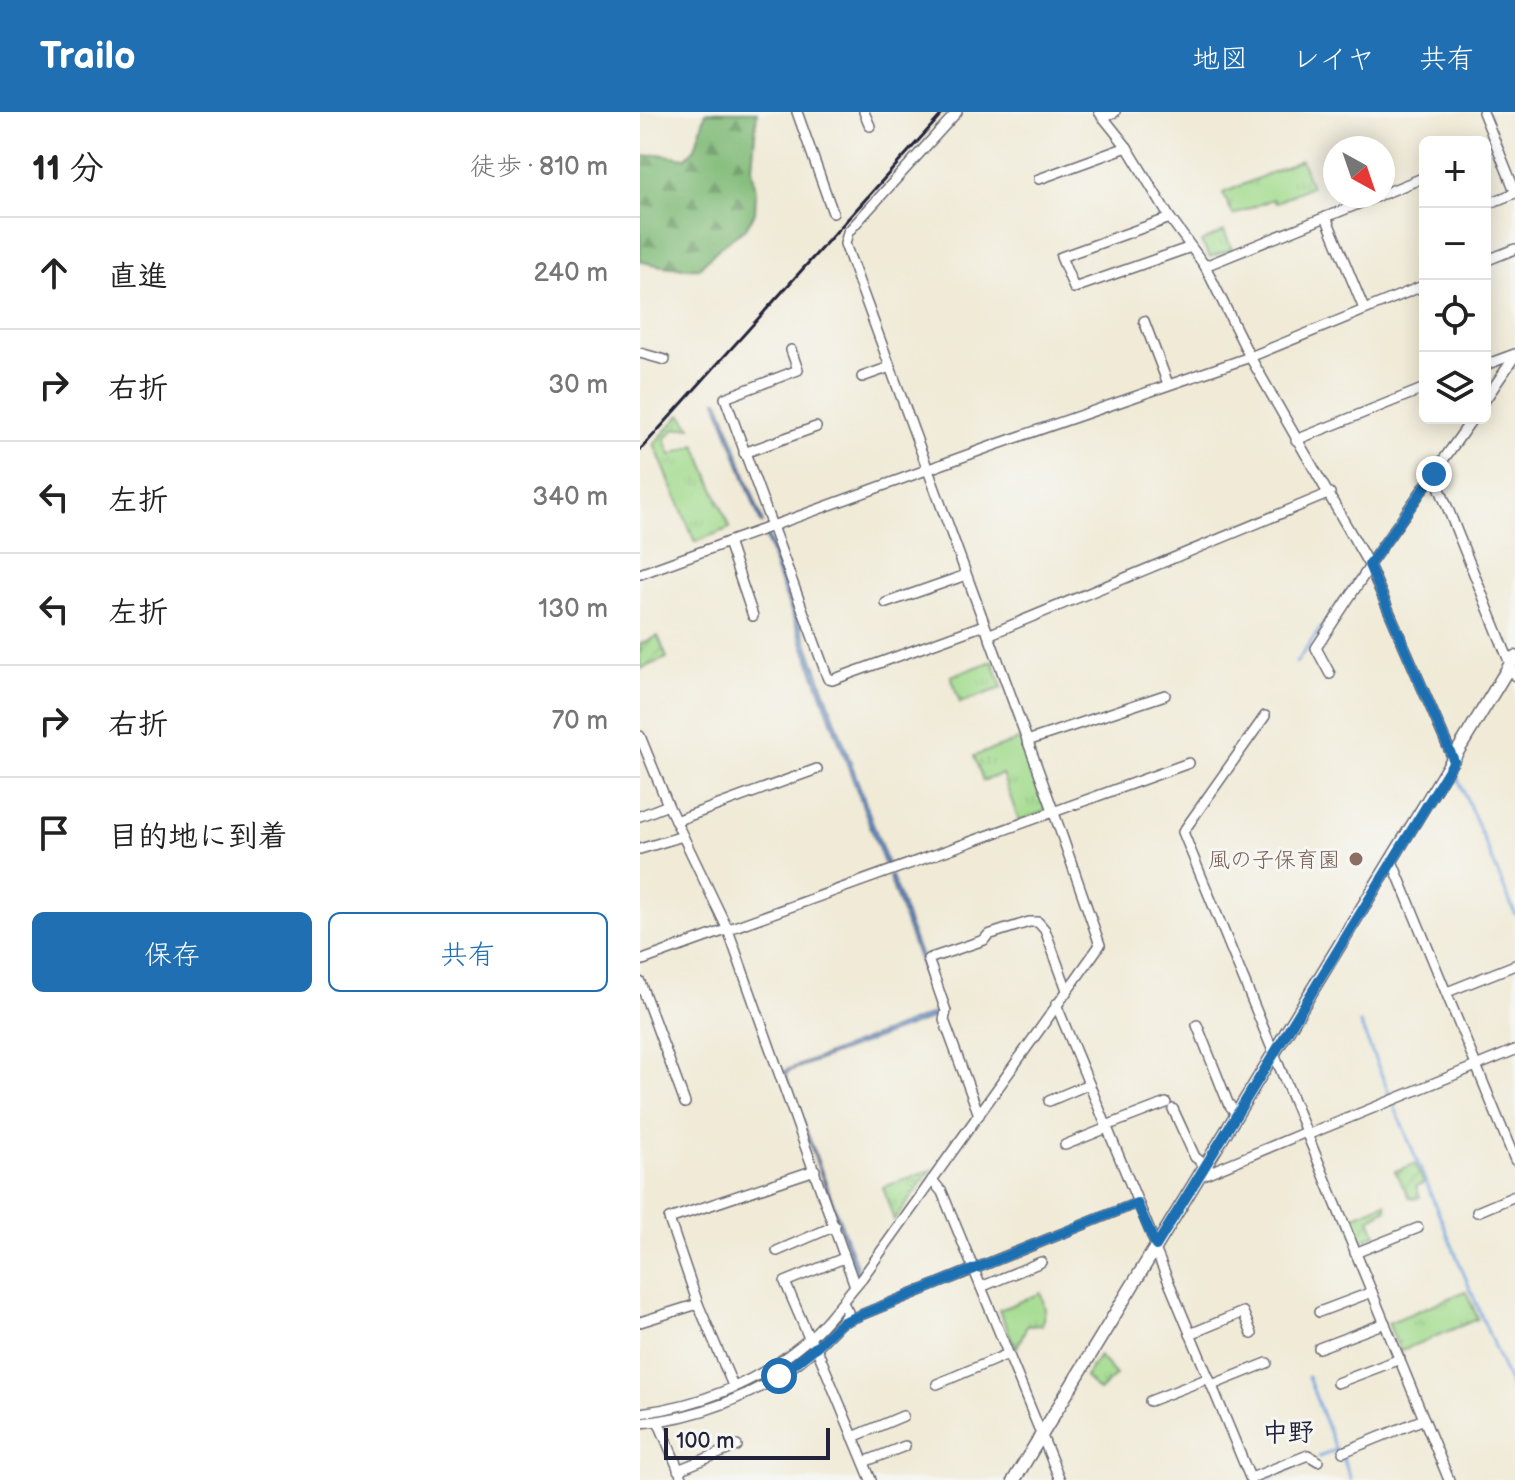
<!DOCTYPE html>
<html lang="ja">
<meta charset="utf-8">
<style>
body{margin:0;font-family:"Balsamiq Sans","Klee One",sans-serif;background:#f2f2f2;color:#222}
.controls{position:absolute;right:24px;top:24px;display:grid;overflow:hidden;border-radius:12px;box-shadow:0 4px 20px #0003}
.controls button{width:72px;height:72px;display:grid;place-items:center;padding:0;border:0;border-bottom:2px solid #e0e0e0;background:#fff;color:#222;font:40px sans-serif}
.compass{position:absolute;left:683px;top:24px;width:72px;height:72px;border-radius:50%;background:#fff;box-shadow:0 4px 20px #0003;rotate:140deg}
.scale{position:absolute;left:24px;bottom:20px;width:166px;box-sizing:border-box;padding-left:8px;border:4px solid #22223b;border-top:0;font-size:22px;line-height:28px;white-space:nowrap;color:#22223b;-webkit-text-stroke:6px #f6f6f2;paint-order:stroke}
.stop{position:absolute;width:24px;height:24px;margin:-18px;border:6px solid #1f6fb2;border-radius:50%;background:#fff}
.stop.end{background:#1f6fb2;border-color:#fff;box-shadow:0 2px 8px #0008}
.list{margin:0;padding:0;list-style:none}
h2{display:flex;justify-content:space-between;align-items:center;height:104px;margin:0;padding:0 32px;font-size:34px}
h2 small{font-size:26px;font-weight:400;color:#767676}
.list li{display:grid;grid-template-columns:52px 1fr auto;gap:24px;align-items:center;box-sizing:border-box;height:112px;padding:0 32px;border-top:2px solid #e0e0e0}
.list b{display:block;font-size:30px;white-space:nowrap}
.list em{font-size:26px;font-style:normal;color:#767676}
.actions{display:flex;gap:16px;padding:24px 32px}
.actions a{flex:1;padding:18px 0;border:2px solid #1f6fb2;border-radius:12px;text-align:center;font-size:28px;color:#1f6fb2}
.actions .main{background:#1f6fb2;color:#fff}
.icon{flex:none;width:44px;height:44px;fill:none;stroke:currentColor;stroke-width:2;stroke-linecap:round;stroke-linejoin:round}
.map{position:relative;flex:none;width:875px;height:1368px;overflow:hidden}
header{display:flex;align-items:center;gap:48px;box-sizing:border-box;height:112px;padding:0 40px;background:#1f6fb2;color:#fff}
header strong{font-size:38px}
nav{display:flex;gap:44px;margin-inline-start:auto;font-size:28px}
main{display:flex}
aside{flex:1;background:#fff}
.map>svg:first-child{display:block}
.grass{fill:url(#grass-tufts);stroke:#627e64;stroke-width:2}
.forest{fill:url(#forest-firs);stroke:#526e5a;stroke-width:2}
.garden{fill:url(#garden-furrows);stroke:#627e64;stroke-width:2}
.water{fill:#70a3dc;stroke:#49628c;stroke-width:2}
.lines{fill:none;stroke-linecap:round;stroke-linejoin:round}
.stream{stroke:#70a3dc;stroke-width:3}
.minor-casing{stroke:#6a6871;stroke-width:12}
.tertiary-casing{stroke:#6a6871;stroke-width:15}
.minor{stroke:#fff;stroke-width:9}
.tertiary{stroke:#fff;stroke-width:12}
.rail{stroke:#22223b;stroke-width:3}
.route{stroke:#1f6fb2;stroke-width:10}
.education-dot{fill:#8d6e63;stroke:#f6f6f2;stroke-width:3}
.labels{text-anchor:middle;stroke-width:6;stroke-linejoin:round;paint-order:stroke}
.education-label{font-size:22px;fill:#785e54;stroke:#f6f6f2;text-anchor:end}
.quarter-label{font-size:26px;font-weight:bold;fill:#22223b;stroke:#f6f6f2}
</style>
<header>
<strong>Trailo</strong>
<nav><a>地図</a><a>レイヤ</a><a>共有</a></nav>
</header>
<main>
<aside>
<h2>11 分<small>徒歩 · 810 m</small></h2>
<ul class="list">
<li><svg class="icon" aria-label="ahead" viewBox="0 0 24 24"><path d="M12 20V5M6 11l6-6 6 6"/></svg><div><b>直進</b></div><em>240 m</em></li>
<li><svg class="icon" aria-label="right" viewBox="0 0 24 24"><path d="M7 20v-9h11M14 6l5 5-5 5"/></svg><div><b>右折</b></div><em>30 m</em></li>
<li><svg class="icon" aria-label="left" viewBox="0 0 24 24"><path d="M17 20v-9H6M10 6l-5 5 5 5"/></svg><div><b>左折</b></div><em>340 m</em></li>
<li><svg class="icon" aria-label="left" viewBox="0 0 24 24"><path d="M17 20v-9H6M10 6l-5 5 5 5"/></svg><div><b>左折</b></div><em>130 m</em></li>
<li><svg class="icon" aria-label="right" viewBox="0 0 24 24"><path d="M7 20v-9h11M14 6l5 5-5 5"/></svg><div><b>右折</b></div><em>70 m</em></li>
<li><svg class="icon" aria-label="arrive" viewBox="0 0 24 24"><path d="M6 21V4h12l-3 4 3 4H6"/></svg><div><b>目的地に到着</b></div></li>
</ul>
<div class="actions"><a class="main">保存</a><a>共有</a></div>
</aside>
<div class="map">
<svg width="875" height="1368" viewBox="0 0 875 1368">
<defs>
<pattern id="grass-tufts" width="24" height="20" patternUnits="userSpaceOnUse" patternTransform="scale(2)"><rect width="24" height="20" fill="#a2db8d"/><path d="M3 7l-1-3M5 7V3M7 7l1-3M15 17l-1-3M17 17v-4M19 17l1-3" fill="none" stroke="#8bbc7b"/></pattern>
<pattern id="forest-firs" width="22" height="20" patternUnits="userSpaceOnUse" patternTransform="scale(2)"><rect width="22" height="20" fill="#81bb78"/><path d="M5 1l3.5 6h-7zM16 11l3.5 6h-7z" fill="#699864"/></pattern>
<pattern id="garden-furrows" width="10" height="10" patternUnits="userSpaceOnUse" patternTransform="scale(2)"><rect width="10" height="10" fill="#a2db8d"/><path d="M-1 1l2-2M0 10L10 0M9 11l2-2" fill="none" stroke="#8bbc7b"/></pattern>
</defs>
<rect width="100%" height="100%" fill="#f6f6f2"/>
<filter id="ink" filterUnits="userSpaceOnUse"><feTurbulence type="fractalNoise" baseFrequency=".0125" numOctaves="2"/><feDisplacementMap in="SourceGraphic" scale="16" xChannelSelector="R" yChannelSelector="G"/><feConvolveMatrix kernelMatrix="1 2 1 2 8 2 1 2 1" color-interpolation-filters="sRGB"/></filter>
<filter id="wash" filterUnits="userSpaceOnUse"><feTurbulence type="fractalNoise" baseFrequency=".006" numOctaves="4" result="noise"/><feDisplacementMap in="SourceGraphic" scale="32" xChannelSelector="R" yChannelSelector="G"/><feGaussianBlur stdDeviation="1.8" result="paint"/><feColorMatrix in="noise" values="0 0 0 0 0 0 0 0 0 0 0 0 0 0 0 0 0 1.4 0 .05"/><feComposite in="paint" operator="in"/></filter>
<g filter="url(#wash)">
<rect width="100%" height="100%" fill="#f0ead6"/>
<g class="grass">
<path d="M661,48L671,74L635,91L633,87L593,103L583,81Z"/>
<path d="M584,119L592,137L570,145L561,130Z"/>
<path d="M41,302L51,315L35,317L25,327L31,343L56,333L90,416L55,430L14,332Z"/>
<path d="M353,549L362,576L320,591L311,564Z"/>
<path d="M381,627L406,699L379,709L362,662L343,669L334,644Z"/>
<path d="M291,1058L254,1108L243,1075Z"/>
<path d="M826,1179L838,1207L760,1239L748,1211Z"/>
<path d="M401,1181L405,1197L402,1213L387,1214L376,1237L359,1198Z"/>
<path d="M459,1244L476,1263L459,1279L445,1265Z"/>
</g>
<path class="forest" d="M66,0H117L112,56L116,80L115,101L105,117L80,135L59,156C41,157 16,154 0,149V45L18,42L45,46L55,36Z"/>
<g class="garden">
<path d="M18,524L27,546L0,557V532Z"/>
<path d="M775,1052L784,1071L776,1074L780,1085L774,1087L769,1085L755,1059Z"/>
<path d="M746,1091L747,1097L730,1107L736,1122L717,1131L708,1107Z"/>
</g>
<g class="water">
<path d="M76,288H79L123,411L121,412Z"/>
<path d="M127,421L249,755L246,757L139,467L125,423Z"/>
<path d="M252,764L301,903L149,959L146,963L219,1160L216,1162L144,959L297,900L249,765Z"/>
</g>
<g class="lines">
<g class="stream">
<path d="M656,551L723,457"/>
<path d="M815,659L875,802"/>
<path d="M720,911L875,1285"/>
<path d="M668,1265L696,1338"/>
<path d="M679,1345L696,1338L702,1344L711,1368"/>
<path d="M623,1368L672,1348"/>
</g>
</g>
</g>
<g filter="url(#ink)">
<g class="lines">
<g class="minor-casing">
<g id="minor">
<path d="M157,0L193,101"/>
<path d="M224,0L230,14"/>
<path d="M459,0L487,35L530,106L565,154L610,245L729,453L814,649"/>
<path d="M843,0L875,79"/>
<path d="M462,5L475,0"/>
<path d="M399,67L487,35"/>
<path d="M743,82L785,65"/>
<path d="M845,93L875,81"/>
<path d="M686,105L738,84"/>
<path d="M530,106L421,145L434,176L551,135"/>
<path d="M845,149L875,137"/>
<path d="M565,154L686,105L724,197"/>
<path d="M504,209L528,272"/>
<path d="M151,238L158,258L85,286L188,567L192,568L344,513"/>
<path d="M0,241L25,248"/>
<path d="M845,253L875,242"/>
<path d="M222,265L250,255"/>
<path d="M845,288L875,244"/>
<path d="M656,328L785,276"/>
<path d="M104,341L176,315"/>
<path d="M794,362L875,564"/>
<path d="M88,430L113,504"/>
<path d="M729,453L833,306"/>
<path d="M0,462L355,333L610,245L785,173"/>
<path d="M246,491L326,463"/>
<path d="M348,523L690,381"/>
<path d="M690,562L676,536L730,454"/>
<path d="M625,604L543,720L809,1368"/>
<path d="M0,624L28,693L88,818L215,1174"/>
<path d="M387,629L525,583"/>
<path d="M0,704L28,693"/>
<path d="M35,709L177,657"/>
<path d="M0,737L43,724"/>
<path d="M752,749L875,1048"/>
<path d="M0,849L549,651"/>
<path d="M0,870L45,991"/>
<path d="M807,880L875,853"/>
<path d="M416,892L516,1134"/>
<path d="M557,913L588,991L597,1003"/>
<path d="M409,989L449,972"/>
<path d="M533,997L555,1045L565,1053"/>
<path d="M339,1003L304,908L306,899L288,847L344,828L348,823L389,810H398L405,818L427,878"/>
<path d="M466,1014L526,991"/>
<path d="M667,1023L875,938"/>
<path d="M425,1033L467,1016"/>
<path d="M558,1065L666,1020"/>
<path d="M292,1068L302,1080L420,1368"/>
<path d="M837,1100L875,1084"/>
<path d="M515,1137L611,1368"/>
<path d="M137,1139L195,1114"/>
<path d="M715,1141L778,1116"/>
<path d="M204,1146L145,1170L169,1226L176,1235L231,1368"/>
<path d="M341,1175L401,1150"/>
<path d="M679,1200L732,1180"/>
<path d="M0,1210L58,1192"/>
<path d="M201,1211L497,1091"/>
<path d="M550,1222L603,1200L612,1222"/>
<path d="M679,1236L745,1211"/>
<path d="M697,1271L760,1247"/>
<path d="M297,1272L368,1242"/>
<path d="M572,1273L627,1251"/>
<path d="M94,1276L58,1192L29,1107L175,1058"/>
<path d="M510,1289L569,1266"/>
<path d="M0,1301C58,1294 114,1272 159,1235C184,1216 201,1190 222,1166L460,833L414,701L205,132L208,120L317,0"/>
<path d="M0,1311L18,1309"/>
<path d="M213,1325L263,1304"/>
<path d="M703,1340L784,1307"/>
<path d="M224,1350L265,1334"/>
<path d="M38,1358L97,1334"/>
<path d="M611,1366L668,1343L678,1349"/>
<path d="M43,1368L18,1309C78,1300 140,1272 184,1228C192,1220 202,1211 208,1200L203,1191"/>
</g>
</g>
<g class="tertiary-casing">
<path id="tertiary" d="M374,1368L875,545"/>
</g>
<use href="#minor" class="minor"/>
<use href="#tertiary" class="tertiary"/>
<path class="rail" d="M0,338L304,0"/>
</g>
</g>
<g class="lines" filter="url(#ink)">
<path class="route" d="M139,1264L176,1235L201,1211L497,1091L516,1134L814,649L729,453L794,362"/>
</g>
<circle class="education-dot" cx="716" cy="747" r="8"/>
<g class="labels">
<g class="education-label">
<text x="700" y="755">風の子保育園</text>
</g>
<g class="quarter-label">
<text x="648" y="1329">中野</text>
</g>
</g>
</svg>
<div class="controls">
<button>+</button>
<button>−</button>
<button><svg class="icon" aria-label="locate" viewBox="0 0 24 24"><circle cx="12" cy="12" r="6"/><path d="M12 2v4M12 18v4M2 12h4M18 12h4"/></svg></button>
<button><svg class="icon" aria-label="layers" viewBox="0 0 24 24"><path d="M12 4l9 5-9 5-9-5zM3 14l9 5 9-5"/></svg></button>
</div>
<svg class="compass" viewBox="-18 -18 36 36"><path d="M0-13l5 13h-10z" fill="#e53935"/><path d="M0 13l5-13h-10z" fill="#767676"/></svg>
<div class="scale">100 m</div>
<div class="stop" style="left:139px;top:1264px"></div>
<div class="stop end" style="left:794px;top:362px"></div>
</div>
</main>
